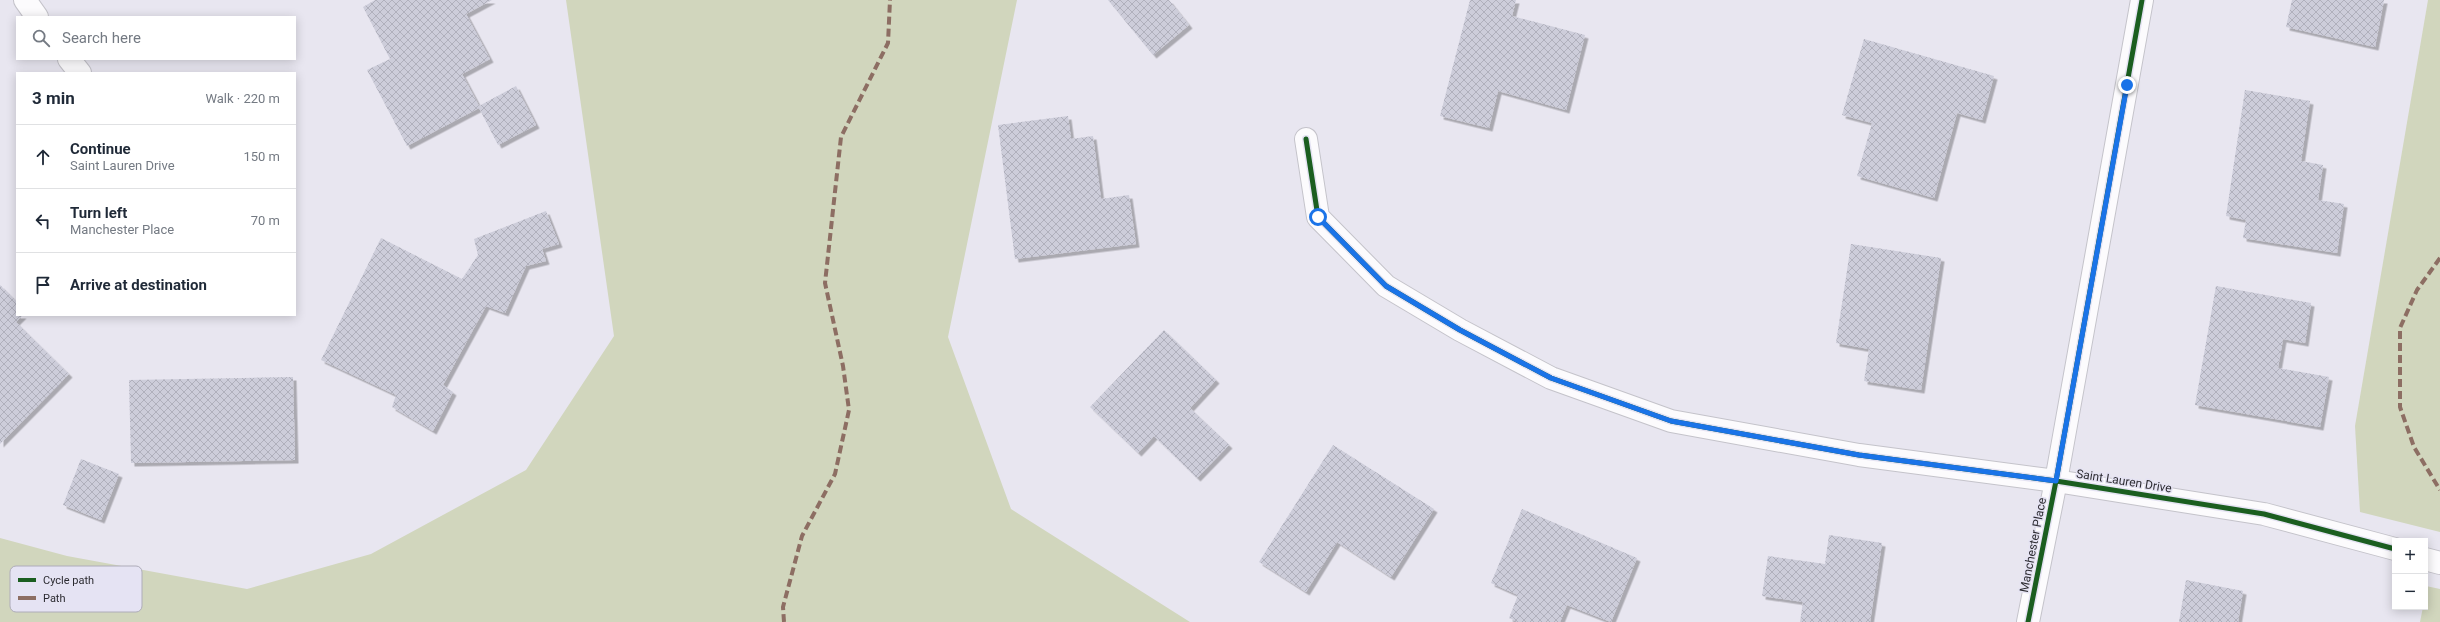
<!DOCTYPE html>
<meta charset="utf-8">
<style>
body{margin:0;font-family:Roboto,sans-serif;background:#f2f2f3;color:#1f2937}
.controls{position:absolute;right:12px;bottom:12px;display:grid;overflow:hidden;border-radius:0px;box-shadow:0 2px 10px #0003}
.controls button{width:36px;height:36px;display:grid;place-items:center;padding:0;border:0;border-bottom:1px solid #e0e1e3;background:#fff;color:#1f2937;font:20px sans-serif}
.stop{position:absolute;width:12px;height:12px;margin:-9px;border:3px solid #1a73e8;border-radius:50%;background:#fff}
.stop.end{background:#1a73e8;border-color:#fff;box-shadow:0 1px 4px #0008}
.list{margin:0;padding:0;list-style:none}
h2{display:flex;justify-content:space-between;align-items:center;height:52px;margin:0;padding:0 16px;font-size:17px}
h2 small{font-size:13px;font-weight:400;color:#747a83}
.list li{display:grid;grid-template-columns:26px 1fr auto;gap:12px;align-items:center;box-sizing:border-box;height:64px;padding:0 16px;border-top:1px solid #e0e1e3}
.list b{display:block;font-size:15px;white-space:nowrap}
.list p{margin:0;font-size:13px;white-space:nowrap;color:#747a83}
.list em{font-size:13px;font-style:normal;color:#747a83}
.icon{flex:none;width:22px;height:22px;fill:none;stroke:currentColor;stroke-width:2;stroke-linecap:round;stroke-linejoin:round}
.map{position:relative;flex:none;width:2440px;height:622px;overflow:hidden}
.search{position:absolute;background:#fff;box-shadow:0 2px 10px #0003;left:16px;top:16px;width:280px;height:44px;display:flex;align-items:center;gap:10px;box-sizing:border-box;padding:0 14px;border-radius:0px;color:#747a83;font-size:15px}
.panel{position:absolute;background:#fff;box-shadow:0 2px 10px #0003;left:16px;top:72px;width:280px;height:244px;border-radius:0px}
.map>svg:first-child{display:block}
.grass{fill:#d1d6bd}
.building{fill:url(#building-cross-hatch);filter:url(#shadow)}
.lines{fill:none;stroke-linecap:round;stroke-linejoin:round}
.minor-casing{stroke:#c4c3ca;stroke-width:24}
.minor{stroke:#fcfbfd;stroke-width:22}
.quiet{stroke:#8d6e63;stroke-width:4;stroke-dasharray:8 4;stroke-linecap:butt}
.cycleway-casing{stroke:#e5e3f3;stroke-width:8}
.cycleway{stroke:#1b5e20;stroke-width:5}
.route{stroke:#1a73e8;stroke-width:5}
.labels{text-anchor:middle;stroke-width:3;stroke-linejoin:round;paint-order:stroke}
.street-label{font-size:12px;fill:#2c2b31;stroke:#e5e3f3}
.key{fill:#e5e3f3;stroke:#aeacb9;stroke-width:1}
.key-label{font-size:11px;fill:#2c2b31}
</style>
<div class="map">
<svg width="2440" height="622" viewBox="0 0 2440 622">
<defs>
<pattern id="building-cross-hatch" width="8" height="8" patternUnits="userSpaceOnUse"><rect width="8" height="8" fill="#cdcdda"/><path d="M0 0l8 8M0 8l8-8" fill="none" stroke="#b0b0bc"/></pattern>
<filter id="shadow"><feDropShadow dx="3.5" dy="3.5" stdDeviation="0" flood-color="#0004"/></filter>
</defs>
<rect width="100%" height="100%" fill="#e8e6f0"/>
<g class="grass">
<path d="M566,0H1017L948,337L1011,509L1190,622H0V538L67,556L247,589L371,554L526,470L614,336Z"/>
<path d="M2428,0H2440V532L2360,512L2355,426Z"/>
<path d="M2426,586L2440,589V622H2420L2423,607H2425Z"/>
</g>
<g class="building">
<path d="M375,0H492L466,14L490,59L462,74L479,106L516,86L536,125L498,145L479,108L407,146L367,70L390,59L363,7Z"/>
<path d="M1108,0H1169L1189,25L1153,55Z"/>
<path d="M1470,0H1516L1512,16L1585,35L1566,110L1498,91L1489,128L1440,116Z"/>
<path d="M2292,0H2384L2375,47L2286,27Z"/>
<path d="M1864,39L1994,76L1982,120L1957,113L1934,198L1857,176L1872,123L1842,115Z"/>
<path d="M2245,90L2310,101L2301,161L2323,165L2318,200L2344,204L2337,253L2243,238L2246,220L2226,216Z"/>
<path d="M1068,116L1071,139L1093,136L1101,199L1129,195L1136,244L1015,259L998,125Z"/>
<path d="M546,211L559,244L542,249L546,261L526,266L505,313L486,306L443,385L453,392L433,431L392,407L396,395L321,360L381,238L462,279L478,255L474,239Z"/>
<path d="M1851,244L1941,258L1921,390L1864,381L1869,349L1836,343Z"/>
<path d="M0,285L17,302V315H23L16,322L69,374L0,444Z"/>
<path d="M2216,286L2311,303L2305,343L2283,339L2278,368L2329,377L2320,427L2195,405Z"/>
<path d="M1164,330L1216,380L1190,408L1229,445L1197,478L1154,436L1138,453L1090,407Z"/>
<path d="M293,377L295,460L131,463L129,380Z"/>
<path d="M1333,445L1434,509L1391,577L1337,542L1306,592L1259,562Z"/>
<path d="M81,459L119,474L101,520L63,505Z"/>
<path d="M1522,509L1637,558L1611,622L1567,605L1560,622H1518L1509,618L1518,595L1491,583Z"/>
<path d="M1829,535L1882,543L1870,622H1800L1803,602L1762,596L1768,556L1825,564Z"/>
<path d="M2186,580L2243,591L2238,622H2179Z"/>
</g>
<g class="lines">
<g class="minor-casing">
<g id="minor">
<path d="M25,0L37,17"/>
<path d="M69,59L80,73"/>
<path d="M1306,139L1318,217L1386,286L1460,330L1551,378L1671,421L1859,455L2056,481L2264,514L2395,549"/>
<path d="M2425,559L2440,563"/>
<path d="M2028,622L2056,481L2142,0"/>
</g>
</g>
<use href="#minor" class="minor"/>
<g class="quiet">
<path d="M2440,258L2417,290L2400,328V407L2414,447L2440,490"/>
<path d="M784,622L783,607L802,536L835,474L849,410L843,366L825,283L841,137L888,43L890,0"/>
</g>
<g class="cycleway-casing">
<g id="cycleway">
<path d="M1306,139L1318,217L1386,286L1460,330L1551,378L1671,421L1859,455L2056,481L2264,514L2395,549"/>
<path d="M2028,622L2056,481L2142,0"/>
</g>
</g>
<use href="#cycleway" class="cycleway"/>
</g>
<g class="lines">
<path class="route" d="M1318,217L1386,286L1460,330L1551,378L1671,421L1859,455L2056,481L2127,85"/>
</g>
<g class="labels">
<g class="street-label">
<text transform="translate(2124 481) rotate(9)" y="4">Saint Lauren Drive</text>
<text transform="translate(2033 545) rotate(-79)" y="4">Manchester Place</text>
</g>
</g>
<rect x="10" y="566" width="132" height="46" rx="6" class="key"/>
<rect x="18" y="578" width="18" height="4" fill="#1b5e20"/>
<rect x="18" y="596" width="18" height="4" fill="#8d6e63"/>
<g class="key-label">
<text x="43" y="584">Cycle path</text>
<text x="43" y="602">Path</text>
</g>
</svg>
<div class="controls">
<button>+</button>
<button>−</button>
</div>
<div class="stop" style="left:1318px;top:217px"></div>
<div class="stop end" style="left:2127px;top:85px"></div>
<div class="search"><svg class="icon" aria-label="search" viewBox="0 0 24 24"><circle cx="10" cy="10" r="6"/><path d="M15 15l6 6"/></svg>Search here</div>
<section class="panel">
<h2>3 min<small>Walk · 220 m</small></h2>
<ul class="list">
<li><svg class="icon" aria-label="ahead" viewBox="0 0 24 24"><path d="M12 20V5M6 11l6-6 6 6"/></svg><div><b>Continue</b><p>Saint Lauren Drive</p></div><em>150 m</em></li>
<li><svg class="icon" aria-label="left" viewBox="0 0 24 24"><path d="M17 20v-9H6M10 6l-5 5 5 5"/></svg><div><b>Turn left</b><p>Manchester Place</p></div><em>70 m</em></li>
<li><svg class="icon" aria-label="arrive" viewBox="0 0 24 24"><path d="M6 21V4h12l-3 4 3 4H6"/></svg><div><b>Arrive at destination</b></div></li>
</ul>
</section>
</div>
